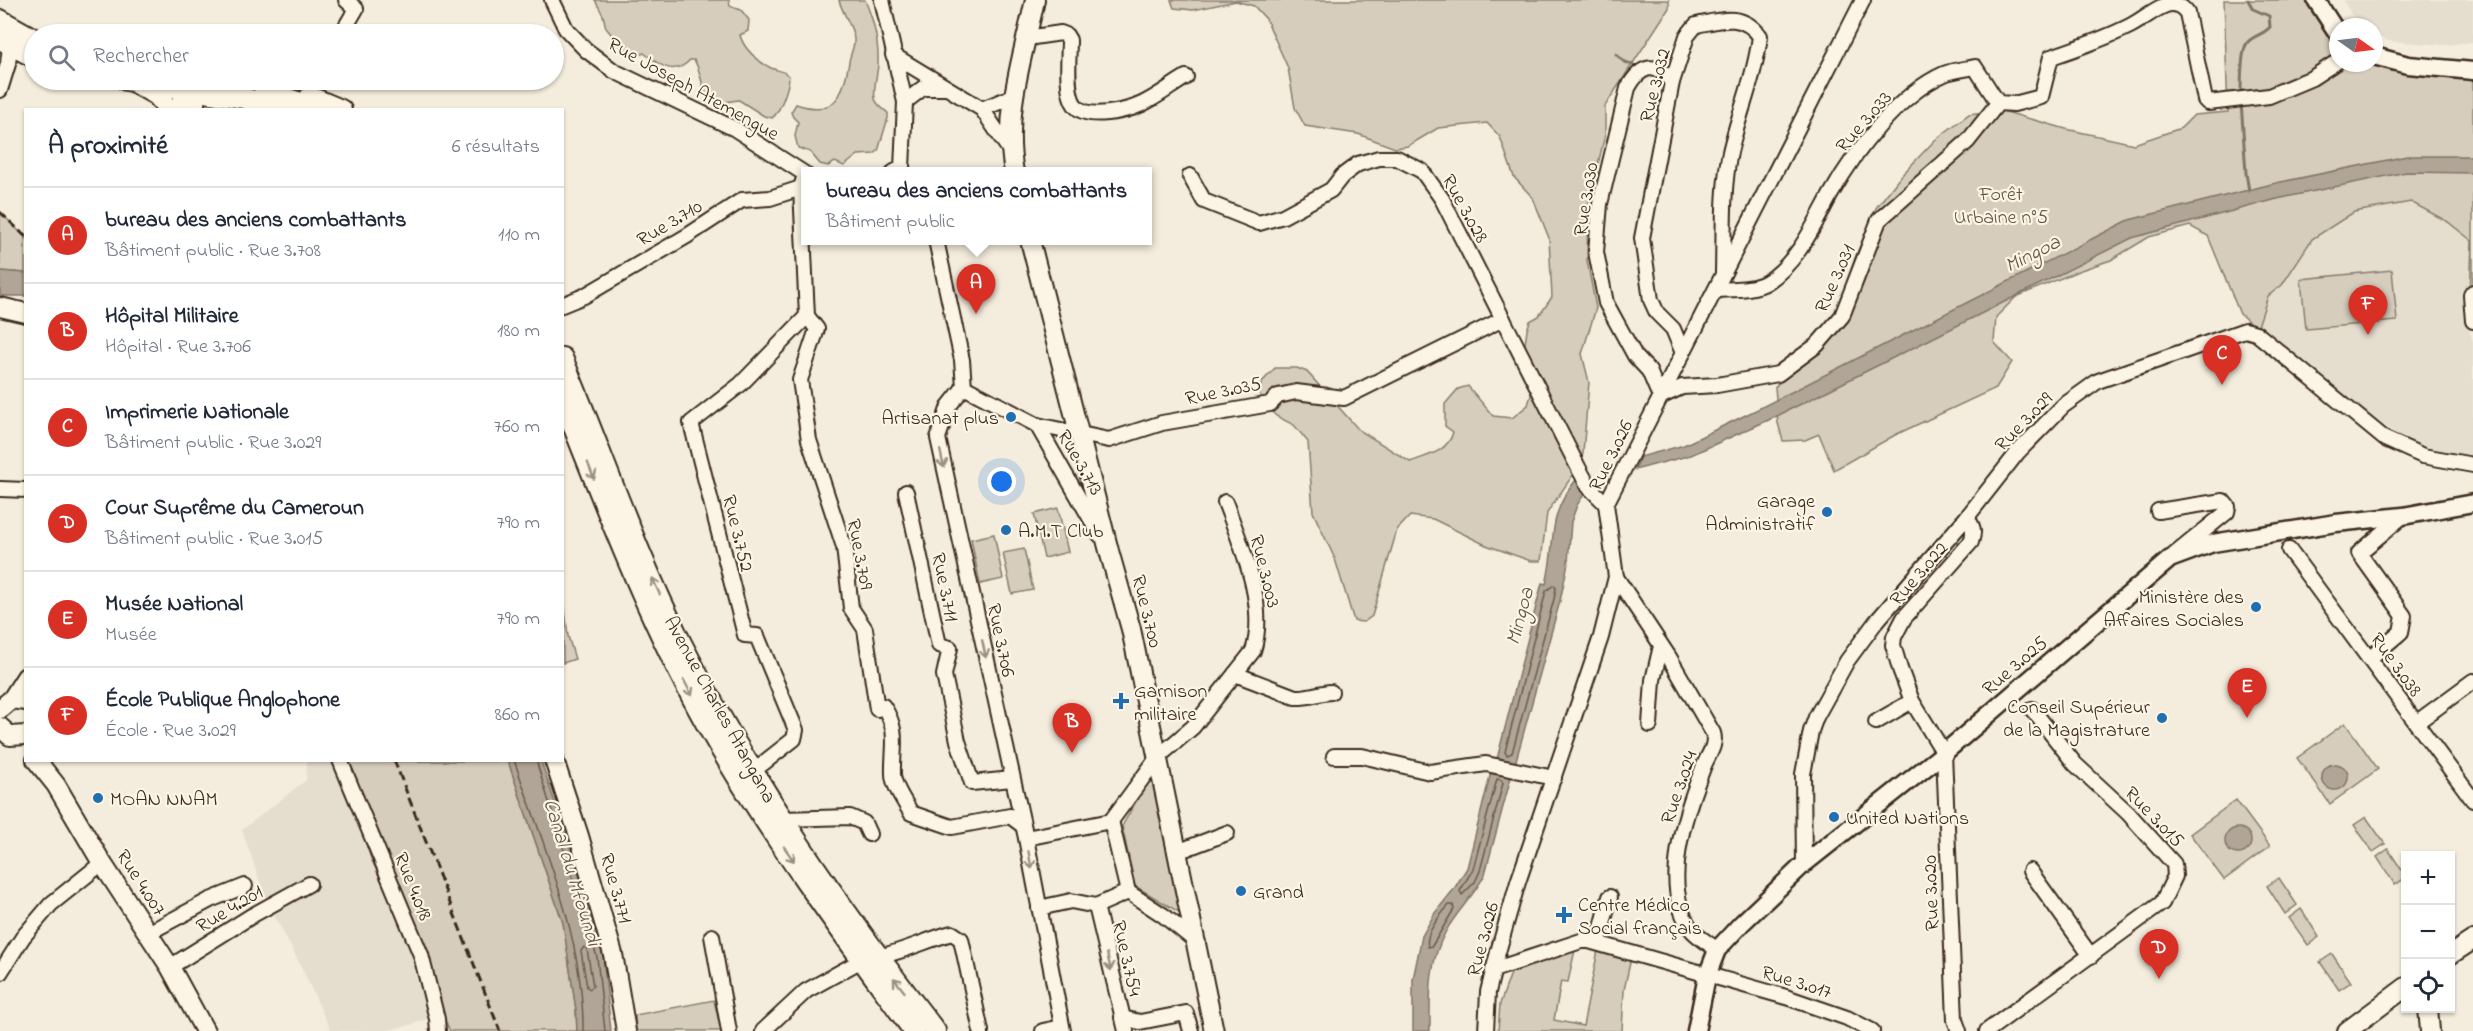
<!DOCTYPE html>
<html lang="fr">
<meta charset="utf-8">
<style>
body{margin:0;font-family:"Indie Flower",sans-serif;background:#f2f2f3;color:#1f2937}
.controls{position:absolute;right:18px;bottom:18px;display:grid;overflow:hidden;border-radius:0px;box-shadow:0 2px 4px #0004}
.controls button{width:54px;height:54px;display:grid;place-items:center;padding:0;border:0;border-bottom:2px solid #e0e1e3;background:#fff;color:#1f2937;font:30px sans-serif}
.compass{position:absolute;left:2329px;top:18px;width:54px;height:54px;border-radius:50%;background:#fff;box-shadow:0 2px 4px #0004;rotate:104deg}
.you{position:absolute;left:1002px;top:482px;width:21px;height:21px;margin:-15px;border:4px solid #fff;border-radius:50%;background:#1a73e8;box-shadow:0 0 0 9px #1a73e833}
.badge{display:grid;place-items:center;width:39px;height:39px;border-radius:50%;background:#d93025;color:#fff;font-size:20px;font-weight:700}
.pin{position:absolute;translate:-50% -50px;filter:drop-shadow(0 2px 3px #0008)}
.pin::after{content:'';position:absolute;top:32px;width:21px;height:18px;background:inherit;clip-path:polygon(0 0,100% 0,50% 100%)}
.popup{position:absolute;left:801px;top:167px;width:351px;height:78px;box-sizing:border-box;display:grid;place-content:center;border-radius:0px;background:#fff;filter:drop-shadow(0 2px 4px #0005);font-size:20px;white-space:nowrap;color:#747a83}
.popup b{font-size:22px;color:#1f2937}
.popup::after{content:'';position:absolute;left:50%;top:100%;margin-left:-12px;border:12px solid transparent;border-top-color:#fff}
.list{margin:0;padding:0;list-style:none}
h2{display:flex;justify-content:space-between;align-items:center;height:78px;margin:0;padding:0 24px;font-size:26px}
h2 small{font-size:20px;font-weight:400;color:#747a83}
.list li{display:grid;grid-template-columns:39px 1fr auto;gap:18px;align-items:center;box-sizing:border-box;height:96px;padding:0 24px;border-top:2px solid #e0e1e3}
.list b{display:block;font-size:22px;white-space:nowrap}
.list p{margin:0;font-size:20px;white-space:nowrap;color:#747a83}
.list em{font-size:20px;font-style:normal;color:#747a83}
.icon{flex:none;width:33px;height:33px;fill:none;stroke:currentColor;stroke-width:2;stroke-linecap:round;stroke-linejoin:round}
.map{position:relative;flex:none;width:2473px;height:1031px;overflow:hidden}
.search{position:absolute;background:#fff;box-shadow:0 2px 4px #0004;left:24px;top:24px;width:540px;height:66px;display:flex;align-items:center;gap:15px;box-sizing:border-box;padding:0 21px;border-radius:33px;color:#747a83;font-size:22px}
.panel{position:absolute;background:#fff;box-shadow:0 2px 4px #0004;left:24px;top:108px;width:540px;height:654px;border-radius:0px}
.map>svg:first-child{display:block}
.built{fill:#e5ddce}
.green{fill:#d6cdbd;stroke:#887c6e;stroke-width:1.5}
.water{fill:#b0a596;stroke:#817466;stroke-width:1.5}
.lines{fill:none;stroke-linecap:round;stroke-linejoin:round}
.shore{stroke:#6a5b4e;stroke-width:1.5}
.stream{stroke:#817466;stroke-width:3}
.minor-casing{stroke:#3b2a1e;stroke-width:18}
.tertiary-casing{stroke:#3b2a1e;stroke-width:21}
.secondary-casing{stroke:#3b2a1e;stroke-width:22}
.primary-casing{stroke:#3b2a1e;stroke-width:24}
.minor{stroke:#fcf5e5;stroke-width:14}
.tertiary{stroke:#fcf5e5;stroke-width:16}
.secondary{stroke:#fcf5e5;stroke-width:18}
.primary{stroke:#fcf5e5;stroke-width:20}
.rail{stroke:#3b2a1e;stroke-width:3;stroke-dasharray:9 4.5;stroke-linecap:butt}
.oneway{stroke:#9c9082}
.poi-dot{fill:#1f6fb2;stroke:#fcf5e5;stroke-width:2}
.labels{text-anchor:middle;stroke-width:4.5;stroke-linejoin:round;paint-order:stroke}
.street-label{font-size:20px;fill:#3b2a1e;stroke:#fcf5e5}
.park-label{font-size:20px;fill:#625346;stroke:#fcf5e5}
.poi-label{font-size:20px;fill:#3b2a1e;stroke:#fcf5e5;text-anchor:start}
.water-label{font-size:21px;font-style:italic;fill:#645548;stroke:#fcf5e5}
</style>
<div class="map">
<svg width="2473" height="1031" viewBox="0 0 2473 1031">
<rect width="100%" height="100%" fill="#f4eddd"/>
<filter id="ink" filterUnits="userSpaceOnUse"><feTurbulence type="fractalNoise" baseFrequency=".0167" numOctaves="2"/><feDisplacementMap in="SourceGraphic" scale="12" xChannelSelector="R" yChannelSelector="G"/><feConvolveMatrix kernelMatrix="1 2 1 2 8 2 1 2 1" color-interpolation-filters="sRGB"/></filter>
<g filter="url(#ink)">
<g class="built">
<path d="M2343,0H2473V42L2445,45L2388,41L2374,35V27H2365L2351,14Z"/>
<path d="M2410,202L2448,222L2472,242V280L2465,319L2473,341V456L2423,451L2328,389L2257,329L2268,295L2282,285L2312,239L2354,212Z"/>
<path d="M307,761H351L469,1031H428L426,1029L432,1028V1025H428L427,1019L410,1025L384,1031H331L300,964L267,902L242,830L306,780Z"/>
</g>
<g class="green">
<path d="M595,0H729L730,6L741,10L749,20L748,31L740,35C743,48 758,62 771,68C778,71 783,70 789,76C789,86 780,113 772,118L764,116L739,100C732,100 726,103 720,103C699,102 704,73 694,60H690C674,77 659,65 644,53L631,58L606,28L603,15Z"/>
<path d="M839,0H865C874,21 879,43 878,65C877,76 873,88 875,99C877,105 883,109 888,113V118L878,151L874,154L858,155L844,166L835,162L828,166L820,164L810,152L798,148L795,136L798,122L793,117L791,112L796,104C835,117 843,97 849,62C850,54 855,47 854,39C853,26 842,13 839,0Z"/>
<path d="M1171,0H1669V8L1605,106V135L1588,206L1587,260L1596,308L1582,354L1589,382L1583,453L1581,463L1547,513L1541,561H1531L1486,545L1433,519L1410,516L1397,530L1372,616L1364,622L1354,621L1335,559L1313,512L1308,442L1294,425L1276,416L1262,401L1259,392L1262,382L1275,368H1297L1307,372L1359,430L1410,462C1428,455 1448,452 1453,432L1445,426V404L1458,389L1468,386L1493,416L1512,418L1528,405L1531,395L1524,351L1527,330L1530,321L1539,316L1552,297L1549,238L1533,198L1514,177L1500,137L1487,123L1438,128L1408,146L1395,148L1358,134L1305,126L1295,108L1288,68L1266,19L1254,6L1236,1L1193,10L1174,8Z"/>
<path d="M2224,0H2317L2338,33V63H2374L2473,70V296H2470L2472,241L2448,222L2411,202L2354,212L2312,239L2282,285L2268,296L2257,329L2240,314L2208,236L2190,226L2149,237L2111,260L2078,271L2016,297L1996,317L1994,342L2012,362L1996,388L1895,435L1834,470L1819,434L1805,440L1783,441L1778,423L1775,387L1810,348L1839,307L1855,258L1876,208L1900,177L1935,140L1969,114L1999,110L2066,129L2134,144L2181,128L2194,115L2228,112Z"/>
<path d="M0,212L25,237V273L0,271Z"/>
<path d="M2392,270L2397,321L2306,329L2301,279Z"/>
<path d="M1058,508L1068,552L1044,558L1034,514Z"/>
<path d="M994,534L1003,579L980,584L971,539Z"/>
<path d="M1024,549L1033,590L1012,594L1003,553Z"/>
<path d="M563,594L568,636L575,659L563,663Z"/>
<path d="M2345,723L2378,769L2330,804L2297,758Z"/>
<path d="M342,761H508L563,923L576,1010L577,1031H450L370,856Z"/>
<path d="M1153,772L1184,915L1135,886L1122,826Z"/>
<path d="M2236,800L2270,846L2224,880L2190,834Z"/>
<path d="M2366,817L2385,844L2373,852L2354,825Z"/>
<path d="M2388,849L2405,875V878L2395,885L2377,857Z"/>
<path d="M2279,878L2297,905L2285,914L2267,886Z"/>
<path d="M2301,909L2319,937L2308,945L2289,918Z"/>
<path d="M1573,947L1575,950L1568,982L1561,981L1554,1020L1583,1026L1598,950L1631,958L1624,990L1622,1031H1498L1500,1004L1511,973Z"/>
<path d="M2332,954L2351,982L2339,990L2320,962Z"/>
<path d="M714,1000L721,1031H636L635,1015Z"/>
</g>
<g class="water">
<path d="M2407,156H2473V173L2406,172L2277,199L2132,238L1773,418L1691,455L1635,470L1640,457L1684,445L1758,409L2129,220L2276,183Z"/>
<path d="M0,271L25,273V296H0Z"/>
<path d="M1576,480L1585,493L1577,505L1571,522L1568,563L1560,601L1515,764L1497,759L1542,583L1546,584C1557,541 1545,518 1576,480Z"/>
<path d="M508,761H541L577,868L603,956L611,1031H577L576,1010L563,923Z"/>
<circle cx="2335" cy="777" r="13"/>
<path d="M1491,772L1511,777L1485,874C1475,895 1457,911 1446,931C1428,963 1430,996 1430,1031H1413V979L1422,936L1435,913L1454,889L1467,868Z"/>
<circle cx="2238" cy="841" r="13"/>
</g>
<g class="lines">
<g class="shore">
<path d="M1554,585L1556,588L1554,599L1512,753L1507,755L1505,752L1546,591Z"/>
<path d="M514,760C544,847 584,938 583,1031"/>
<path d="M536,760L597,957L605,1031"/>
<path d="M1497,779L1501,780L1503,783L1480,871L1475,882L1462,895L1460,891L1473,869Z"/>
<path d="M1449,905H1453L1454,909L1432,946L1428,947C1424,934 1440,915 1449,905Z"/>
<path d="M584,947L587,949L593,986L590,989L587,987L581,951Z"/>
</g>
<g class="stream">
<path d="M1616,54L1623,61L1640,68"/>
<path d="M2241,96C2241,85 2241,51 2247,43C2253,35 2262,36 2270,27L2269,16L2253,9L2248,0"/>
<path d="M2241,102L2246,173L2249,191"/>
</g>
<g class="minor-casing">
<g id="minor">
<path d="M552,0L566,29L586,50L614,71L735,129L805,174"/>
<path d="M882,0L905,102L902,168L894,172"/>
<path d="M342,33L356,9L346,0"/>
<path d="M1027,38L1061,33L1066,35L1069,40C1069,56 1065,92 1075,105C1086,121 1127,111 1142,104C1157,97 1171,86 1186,77"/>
<path d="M893,55L982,109L1011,152"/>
<path d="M1672,82C1655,60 1640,66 1628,88L1600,204L1596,252L1606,303L1635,356L1649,371L1660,397L1682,387L1717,385L1778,374L1817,345L1842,316L1879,220L1968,141L1998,103"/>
<path d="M0,90L8,64L10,45"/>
<path d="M905,102L923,88H945"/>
<path d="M982,109L1014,96"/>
<path d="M805,175L801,188L807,316L817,329L800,380L809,440L844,547L851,608L865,629L877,709L883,706C900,731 892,747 893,774C893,786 905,802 911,813L952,827L1010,816L1022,825"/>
<path d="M1190,176L1204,201L1259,223L1283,216L1331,190L1342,176L1358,164L1379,158H1397L1422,171L1442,199L1579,469L1589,487L1606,504"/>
<path d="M936,240L962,360L964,387"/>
<path d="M1717,290C1732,289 1754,290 1767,282C1798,262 1814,225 1831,194C1855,151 1899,94 1944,74C1953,70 1965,69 1975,67L1998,103L2014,104L2041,97L2051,57C2078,48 2104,39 2130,26C2142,20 2154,9 2166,5C2174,2 2182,6 2187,13L2205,100L2208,103L2269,96L2312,78L2338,61"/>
<path d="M2473,292L2471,295L2473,321"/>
<path d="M562,305L584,296L687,236L742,200L770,198L801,188"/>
<path d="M1683,353L1673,329L1657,313L1651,300L1642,238L1672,82L1687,36L1696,25C1721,20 1742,12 1760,36C1755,76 1739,113 1730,152C1722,191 1724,232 1723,272"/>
<path d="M1037,425L1100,535"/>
<path d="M0,489L26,490"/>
<path d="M906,492L939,645L950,648L944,675L958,741L972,783L1012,779"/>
<path d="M2158,511L2223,501L2228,507L2227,512L2174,555"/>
<path d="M2289,550L2473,800"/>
<path d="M1616,577L1669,657L1713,733C1717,746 1707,756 1703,768C1685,813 1660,886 1691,929C1697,937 1709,943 1717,950"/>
<path d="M2369,659L2401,632L2404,616L2359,553L2403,516"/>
<path d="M1235,674L1295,697C1307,698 1318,693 1331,692"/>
<path d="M1876,722L1912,701"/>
<path d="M2416,723L2473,681"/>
<path d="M1650,725L1653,680L1661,646"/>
<path d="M1334,756H1362L1430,772L1486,764L1554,778"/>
<path d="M340,760L421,955L437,1019L438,1031"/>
<path d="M752,772L794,739L796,730L757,636L745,635L691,423L741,384L807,316"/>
<path d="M783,819L850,817L864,823L869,834"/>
<path d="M1111,821L1128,892"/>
<path d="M1026,838L1111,821L1158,757L1193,727L1253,651C1268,605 1241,545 1225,502"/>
<path d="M1177,852L1227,833"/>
<path d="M1804,864L1803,774L1811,731L1816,717L1847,661L1875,623L1967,517L2018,452L2063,406L2098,381L2245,330L2256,333L2385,439L2423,456L2473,465"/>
<path d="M2030,871L2091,956"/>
<path d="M1096,906L1126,1031"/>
<path d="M1039,908L1071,901L1096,906L1128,892L1163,915L1198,943"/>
<path d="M148,933L210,900L245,886"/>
<path d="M712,936L729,1031"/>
<path d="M1598,943L1610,897"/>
<path d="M877,957C903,952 926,940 952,933L961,939L981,1031"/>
<path d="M170,967L253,915L309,884"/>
<path d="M1493,970L1581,941H1589L1786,997L1847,1018L1872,1031"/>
<path d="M0,973L23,937L51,904L102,863"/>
<path d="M1122,1018L1140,1022L1186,1013L1191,1031"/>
<path d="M763,1031L806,991L862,960"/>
<path d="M1043,1031L1062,1027"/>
<path d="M1063,1031L1026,838L938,438L949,406L964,387L1037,425L1109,440L1162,423L1270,404L1278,396L1296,392L1344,398L1503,319"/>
<path d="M1486,1031L1488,992L1498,952L1518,882L1601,637L1616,577L1606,504L1863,0"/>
<path d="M1959,1031L1955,1020L1944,753L1912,701L1900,669L1893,645L1894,637L1904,618L1971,542C1975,531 1973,527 1967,517"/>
<path d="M1987,1031L2162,903L2175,876L2174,864L2128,813L2075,764L2032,709"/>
</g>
</g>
<g class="tertiary-casing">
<g id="tertiary">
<path d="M2316,0L2338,34"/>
<path d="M2374,56L2408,65L2473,71"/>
<path d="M1696,1031L1707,976L1717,950L1741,924L1804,864L1944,753L2170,559L2213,543L2336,523L2403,516L2473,503"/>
</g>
</g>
<g class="secondary-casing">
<g id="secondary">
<path d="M182,88V110"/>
<path d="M195,110V90"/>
<path d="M1014,172C1003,114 1023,56 1035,0"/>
<path d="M1030,240L1109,551L1131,629L1214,1031"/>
<path d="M0,307L26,313"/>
<path d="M12,699L26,677"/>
<path d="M0,709L12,699L26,701"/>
<path d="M0,727L10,736L26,735"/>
<path d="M36,760L56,785L102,863L170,967L205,1031"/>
<path d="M554,760L579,836L613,954L626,1031"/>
<path d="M2450,955L2473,940"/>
<path d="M2428,1008L2430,1031"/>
<path d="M2347,1031L2406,987"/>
</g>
</g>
<g class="primary-casing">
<g id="primary">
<path d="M0,20L34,39"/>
<path d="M0,39L34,57"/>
<path d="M126,80L244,98L282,110"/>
<path d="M137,84L157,95L169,110"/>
<path d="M264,91L322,110"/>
<path d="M310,97L341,110"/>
<path d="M562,358C602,453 635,551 681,643C751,782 840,909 935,1031"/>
<path d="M562,397C611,521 659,647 728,761C784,855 850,943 914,1031"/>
</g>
</g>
<use href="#minor" class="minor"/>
<use href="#tertiary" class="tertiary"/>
<use href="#secondary" class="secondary"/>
<use href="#primary" class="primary"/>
<g class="rail">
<path d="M0,212L26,237"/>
<path d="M394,760L500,1031"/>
</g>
</g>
<defs><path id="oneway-shaft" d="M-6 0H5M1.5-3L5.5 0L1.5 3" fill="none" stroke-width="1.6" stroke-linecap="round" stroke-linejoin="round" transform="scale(1.5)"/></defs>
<g class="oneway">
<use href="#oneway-shaft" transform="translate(942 459) rotate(78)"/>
<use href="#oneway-shaft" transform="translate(591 471) rotate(69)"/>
<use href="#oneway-shaft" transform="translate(656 586) rotate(-114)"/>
<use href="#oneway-shaft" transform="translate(984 649) rotate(78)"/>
<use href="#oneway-shaft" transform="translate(688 688) rotate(62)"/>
<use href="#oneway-shaft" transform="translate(789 854) rotate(55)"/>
<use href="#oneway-shaft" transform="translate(1030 860) rotate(80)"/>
<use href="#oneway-shaft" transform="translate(1109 962) rotate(77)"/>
<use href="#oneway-shaft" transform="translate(899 985) rotate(-128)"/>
</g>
</g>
<g class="poi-dot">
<circle cx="1011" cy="417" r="6"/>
<circle cx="1827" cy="512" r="6"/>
<circle cx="1006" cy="530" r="6"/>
<circle cx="2256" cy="607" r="6"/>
<path d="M1118 692h6v6h6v6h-6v6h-6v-6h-6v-6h6z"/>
<circle cx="2162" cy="718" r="6"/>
<circle cx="98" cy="798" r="6"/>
<circle cx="1834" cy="817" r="6"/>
<circle cx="1241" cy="891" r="6"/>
<path d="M1561 906h6v6h6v6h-6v6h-6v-6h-6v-6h6z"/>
</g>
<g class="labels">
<g class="street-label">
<text transform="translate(1654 85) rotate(-76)" y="7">Rue 3.032</text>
<text transform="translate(694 88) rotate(29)" y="7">Rue Joseph Atemengue</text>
<text transform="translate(1863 121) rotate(-49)" y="7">Rue 3.033</text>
<text transform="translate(1585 199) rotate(-81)" y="7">Rue 3.030</text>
<text transform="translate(1466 208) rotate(61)" y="7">Rue 3.028</text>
<text transform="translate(669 222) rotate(-31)" y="7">Rue 3.710</text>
<text transform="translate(1834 278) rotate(-66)" y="7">Rue 3.031</text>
<text transform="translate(1223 390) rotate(-12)" y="7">Rue 3.035</text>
<text transform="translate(2023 421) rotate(-46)" y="7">Rue 3.029</text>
<text transform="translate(1610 455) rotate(-64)" y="7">Rue 3.026</text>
<text transform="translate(1081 462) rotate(60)" y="7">Rue 3.713</text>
<text transform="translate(739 533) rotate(76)" y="7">Rue 3.752</text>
<text transform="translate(861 554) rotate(79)" y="7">Rue 3.709</text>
<text transform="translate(1266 571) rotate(76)" y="7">Rue 3.003</text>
<text transform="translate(1918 573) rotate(-49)" y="7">Rue 3.022</text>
<text transform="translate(946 587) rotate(78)" y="7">Rue 3.711</text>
<text transform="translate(1148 611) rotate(76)" y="7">Rue 3.700</text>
<text transform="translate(1002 640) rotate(78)" y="7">Rue 3.706</text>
<text transform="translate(2397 664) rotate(54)" y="7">Rue 3.038</text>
<text transform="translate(2014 665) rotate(-41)" y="7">Rue 3.025</text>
<text transform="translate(721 709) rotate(61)" y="7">Avenue Charles Atangana</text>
<text transform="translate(1678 787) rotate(-71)" y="7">Rue 3.024</text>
<text transform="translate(2155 816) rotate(46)" y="7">Rue 3.015</text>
<text transform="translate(142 882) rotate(57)" y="7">Rue 4.007</text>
<text transform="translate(414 886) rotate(68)" y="7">Rue 4.018</text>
<text transform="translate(617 888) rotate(74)" y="7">Rue 3.771</text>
<text transform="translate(1930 893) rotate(-92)" y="7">Rue 3.020</text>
<text transform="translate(229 908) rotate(-31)" y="7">Rue 4.201</text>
<text transform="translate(1482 939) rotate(-75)" y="7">Rue 3.026</text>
<text transform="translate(1128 958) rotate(77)" y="7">Rue 3.754</text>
<text transform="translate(1797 981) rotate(17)" y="7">Rue 3.017</text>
</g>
<g class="park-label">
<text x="2001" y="200">Forêt<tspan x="2001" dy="23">Urbaine n°5</tspan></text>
</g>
<g class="poi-label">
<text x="999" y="424" text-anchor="end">Artisanat plus</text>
<text x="1815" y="507" text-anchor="end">Garage<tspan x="1815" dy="23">Administratif</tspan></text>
<text x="1018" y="537">A.M.T Club</text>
<text x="2244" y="603" text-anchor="end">Ministère des<tspan x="2244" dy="23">Affaires Sociales</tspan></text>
<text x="1134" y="697">Garnison<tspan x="1134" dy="23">militaire</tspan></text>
<text x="2150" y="713" text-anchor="end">Conseil Supérieur<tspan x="2150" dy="23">de la Magistrature</tspan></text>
<text x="110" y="805">MOAN NNAM</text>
<text x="1846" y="824">United Nations</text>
<text x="1253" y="898">Grand</text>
<text x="1578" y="911">Centre Médico<tspan x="1578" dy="23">Social français</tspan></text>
</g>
<g class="water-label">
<text transform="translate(2032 253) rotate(-27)" y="7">Mingoa</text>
<text transform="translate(1519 616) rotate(-75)" y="7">Mingoa</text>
<text transform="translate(573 872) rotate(73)" y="7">Canal du Mfoundi</text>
</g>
</g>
</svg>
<div class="controls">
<button>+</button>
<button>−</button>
<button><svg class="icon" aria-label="locate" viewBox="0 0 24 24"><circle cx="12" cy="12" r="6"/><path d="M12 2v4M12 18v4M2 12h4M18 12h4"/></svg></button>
</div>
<svg class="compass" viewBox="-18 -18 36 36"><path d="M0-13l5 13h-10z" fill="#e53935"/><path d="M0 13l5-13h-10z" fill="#747a83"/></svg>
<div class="you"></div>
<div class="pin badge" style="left:976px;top:314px">A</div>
<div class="popup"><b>bureau des anciens combattants</b>Bâtiment public</div>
<div class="pin badge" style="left:1072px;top:753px">B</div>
<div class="pin badge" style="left:2222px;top:385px">C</div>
<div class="pin badge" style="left:2159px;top:979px">D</div>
<div class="pin badge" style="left:2247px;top:718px">E</div>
<div class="pin badge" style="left:2368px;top:335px">F</div>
<div class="search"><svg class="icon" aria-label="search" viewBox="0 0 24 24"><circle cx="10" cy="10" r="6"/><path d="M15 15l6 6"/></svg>Rechercher</div>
<section class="panel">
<h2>À proximité<small>6 résultats</small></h2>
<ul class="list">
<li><span class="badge">A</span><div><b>bureau des anciens combattants</b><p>Bâtiment public · Rue 3.708</p></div><em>110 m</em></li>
<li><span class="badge">B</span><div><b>Hôpital Militaire</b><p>Hôpital · Rue 3.706</p></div><em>180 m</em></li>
<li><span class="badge">C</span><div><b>Imprimerie Nationale</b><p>Bâtiment public · Rue 3.029</p></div><em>760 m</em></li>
<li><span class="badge">D</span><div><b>Cour Suprême du Cameroun</b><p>Bâtiment public · Rue 3.015</p></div><em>790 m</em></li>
<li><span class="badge">E</span><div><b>Musée National</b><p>Musée</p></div><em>790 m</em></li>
<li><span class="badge">F</span><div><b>École Publique Anglophone</b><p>École · Rue 3.029</p></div><em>860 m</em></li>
</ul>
</section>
</div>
